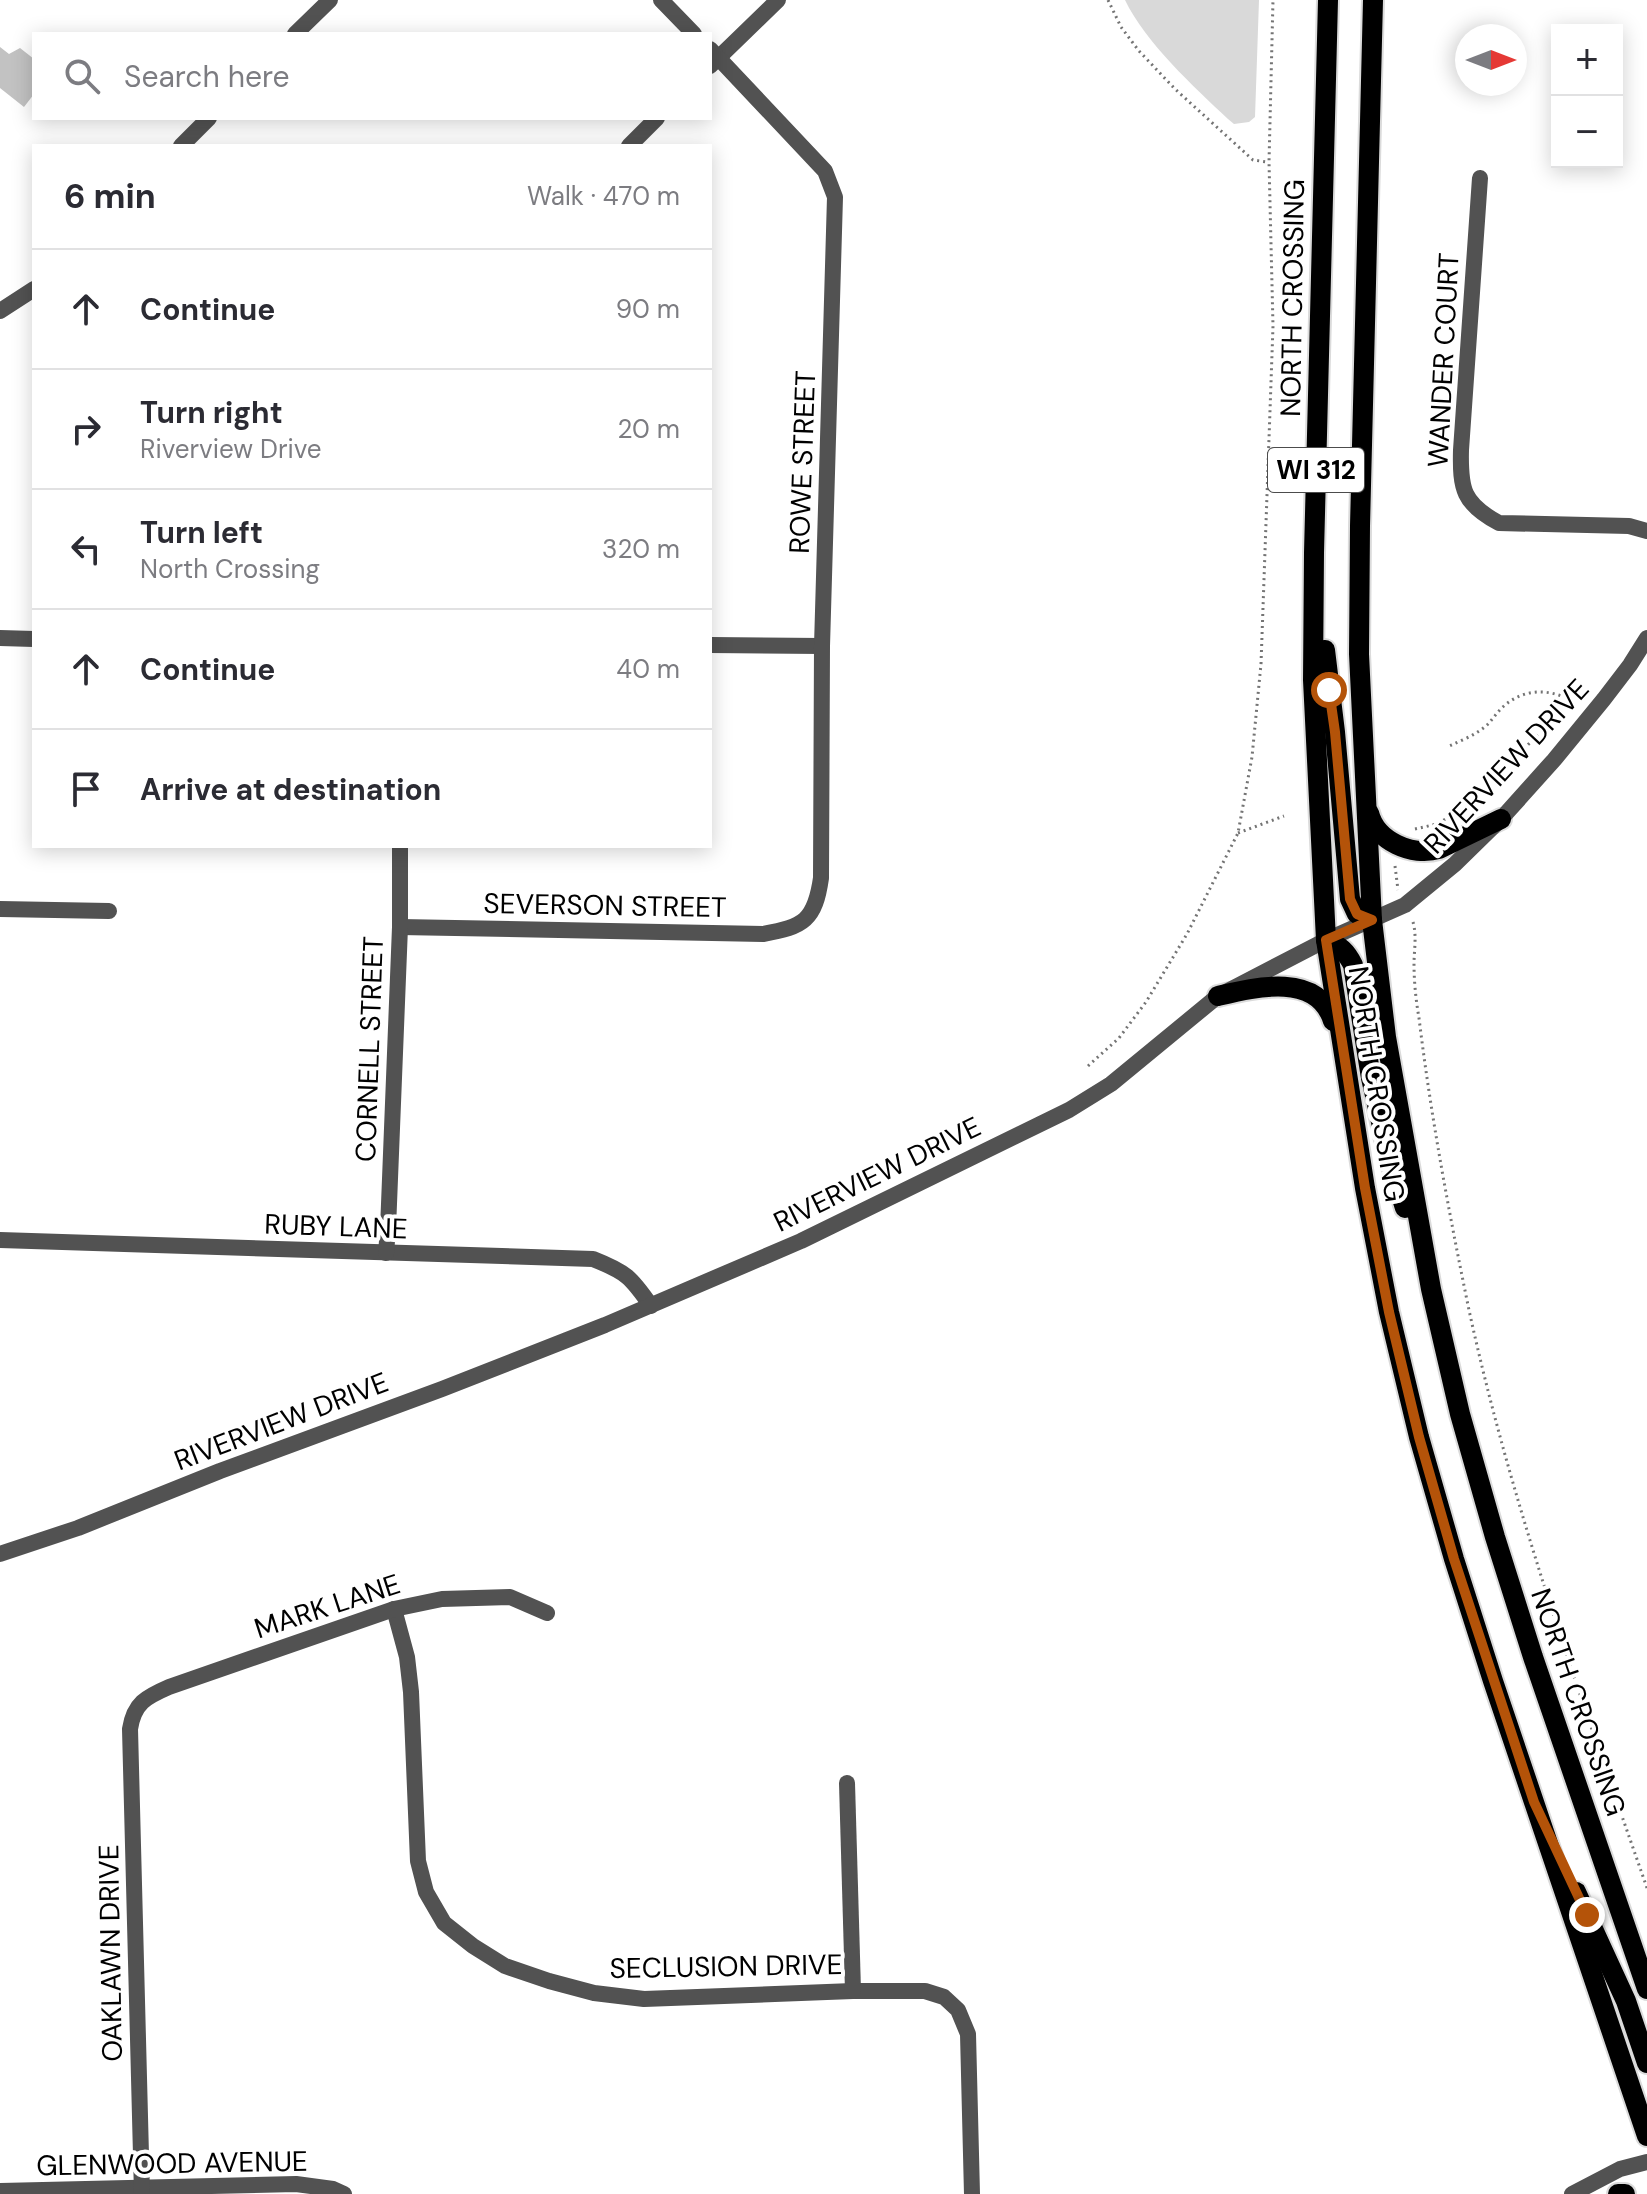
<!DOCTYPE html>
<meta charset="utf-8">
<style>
body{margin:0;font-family:"DM Sans",sans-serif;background:#f2f2f3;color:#2b2b33}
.controls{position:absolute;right:24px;top:24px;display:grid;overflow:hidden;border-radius:0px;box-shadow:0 4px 20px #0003}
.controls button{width:72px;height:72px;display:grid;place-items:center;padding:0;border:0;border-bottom:2px solid #e1e1e2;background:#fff;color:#2b2b33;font:40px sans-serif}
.compass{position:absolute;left:1455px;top:24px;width:72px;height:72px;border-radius:50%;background:#fff;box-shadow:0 4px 20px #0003;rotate:90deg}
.stop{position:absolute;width:24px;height:24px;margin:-18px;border:6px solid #b45309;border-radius:50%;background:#fff}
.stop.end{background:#b45309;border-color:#fff;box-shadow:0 2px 8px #0008}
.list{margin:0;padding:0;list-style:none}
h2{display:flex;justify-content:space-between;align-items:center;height:104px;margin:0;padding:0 32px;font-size:34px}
h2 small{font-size:26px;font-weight:400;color:#7c7c81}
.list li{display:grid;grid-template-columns:52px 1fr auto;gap:24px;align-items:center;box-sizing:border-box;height:120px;padding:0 32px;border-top:2px solid #e1e1e2}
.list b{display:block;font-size:30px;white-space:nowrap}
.list p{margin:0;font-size:26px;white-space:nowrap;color:#7c7c81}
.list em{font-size:26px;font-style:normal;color:#7c7c81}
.icon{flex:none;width:44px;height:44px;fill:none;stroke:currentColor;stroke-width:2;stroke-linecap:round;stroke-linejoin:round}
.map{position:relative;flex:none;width:1647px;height:2194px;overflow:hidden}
.search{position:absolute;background:#fff;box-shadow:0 4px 20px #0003;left:32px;top:32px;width:680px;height:88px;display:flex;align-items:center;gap:20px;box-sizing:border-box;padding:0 28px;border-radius:0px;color:#7c7c81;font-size:30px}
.panel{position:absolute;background:#fff;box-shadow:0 4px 20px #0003;left:32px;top:144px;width:680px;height:704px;border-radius:0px}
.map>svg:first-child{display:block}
.green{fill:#d9d9d9}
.building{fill:#c2c2c2}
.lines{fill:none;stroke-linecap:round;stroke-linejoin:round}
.primary-casing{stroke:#dbdbdb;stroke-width:24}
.path{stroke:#747474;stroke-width:3;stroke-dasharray:2 4;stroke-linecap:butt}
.minor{stroke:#525252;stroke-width:16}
.tertiary{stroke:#525252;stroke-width:16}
.primary{stroke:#000;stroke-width:20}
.route{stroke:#b45309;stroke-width:10}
.labels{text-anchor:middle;stroke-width:8;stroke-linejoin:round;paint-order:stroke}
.shield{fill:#fff;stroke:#4c4c4c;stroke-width:2}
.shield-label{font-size:26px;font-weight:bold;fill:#000}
.street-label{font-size:28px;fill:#000;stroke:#fff}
</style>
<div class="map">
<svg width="1647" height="2194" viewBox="0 0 1647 2194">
<rect width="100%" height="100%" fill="#fff"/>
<path class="green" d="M1125,0H1259L1255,117L1249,122L1234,124L1228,119C1194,87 1145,42 1125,0Z"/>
<path class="building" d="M0,47L9,54L20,48L34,59V94L24,107L0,88Z"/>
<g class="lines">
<g class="primary-casing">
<g id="primary">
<path d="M1328,0L1314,553L1313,680L1326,940L1365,1188L1389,1312L1419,1437L1454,1559L1493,1681L1647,2136"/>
<path d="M1373,0L1360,526L1359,654L1372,920L1386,1037L1431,1289L1460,1414L1495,1537L1533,1657L1647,1989"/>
<path d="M1325,650L1335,732L1350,899L1357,914L1372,920"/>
<path d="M1369,813C1376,841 1412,857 1439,849L1501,819"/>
<path d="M1326,940C1340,946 1346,951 1353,965L1371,1078L1389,1157L1405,1208"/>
<path d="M1218,996C1256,987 1318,972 1333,1021"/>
<path d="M1576,1892L1626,2001L1647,2063"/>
<path d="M1618,2194H1625"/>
</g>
</g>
<g class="path">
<path d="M1108,0L1121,27L1139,51L1175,89L1253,160L1267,162"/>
<path d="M1415,829L1437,824L1464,808L1558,715L1570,700C1548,688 1523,689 1504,706C1497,712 1493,719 1487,725C1476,735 1460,741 1447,747"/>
<path d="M1238,833L1284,816"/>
<path d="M1395,866L1398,890"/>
<path d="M1413,922C1417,936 1414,950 1414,964C1414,982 1416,1001 1419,1018C1431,1117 1449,1213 1469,1310C1512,1508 1581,1698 1647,1888"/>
<path d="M1088,1066L1119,1038L1146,1002L1187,934L1238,833L1252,757L1261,664L1273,326L1269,162L1273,0"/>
</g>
<g class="minor">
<path d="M661,0L694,34"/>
<path d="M295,34L330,0"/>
<path d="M710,66L778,0"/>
<path d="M181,146L209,118"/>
<path d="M629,146L657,118"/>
<path d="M1480,178L1461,450C1460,489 1463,504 1499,523L1629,526L1647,531"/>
<path d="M0,311L34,289"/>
<path d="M0,638L34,639"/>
<path d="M710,645L822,646"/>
<path d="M0,909L109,911"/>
<path d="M400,927L763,934C804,927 815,920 821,878L822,646L835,197L825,171L710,49"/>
<path d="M0,1240L593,1259C626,1272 631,1277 651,1306"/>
<path d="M386,1253L388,1229L400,927V846"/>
<path d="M394,1609L407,1657L411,1692L418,1861L426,1892L444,1923L473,1946L505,1966L549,1981L594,1993L644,1999L853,1991H925L944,1997L958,2010L968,2034L972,2194"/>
<path d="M847,1783L853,1991"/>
<path d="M0,2191L296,2184L333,2189L344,2194"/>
<path d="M142,2194L130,1729C134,1703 146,1697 169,1687L394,1609L442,1599L510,1597L547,1613"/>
</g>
<g class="tertiary">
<path d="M0,1554L78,1528L220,1471L442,1389L605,1325L801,1241L1069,1110L1111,1084L1218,996L1326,940L1405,905L1455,864L1501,819L1554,760L1604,699L1630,665L1647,638"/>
<path d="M1572,2194L1620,2169L1647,2162"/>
</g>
<use href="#primary" class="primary"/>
</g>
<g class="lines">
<path class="route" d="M1329,690L1335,732L1350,899L1357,914L1372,920L1326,940L1365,1188L1389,1312L1419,1437L1454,1559L1534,1802L1587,1915"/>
</g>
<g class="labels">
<rect class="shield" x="1268" y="448" width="96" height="44" rx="6"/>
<g class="shield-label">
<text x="1316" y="479">WI 312</text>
</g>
<g class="street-label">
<text transform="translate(1292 298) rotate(-89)" y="10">NORTH CROSSING</text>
<text transform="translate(1443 360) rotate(-87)" y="10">WANDER COURT</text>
<text transform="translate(802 462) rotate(-88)" y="10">ROWE STREET</text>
<text transform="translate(1506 766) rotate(-47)" y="10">RIVERVIEW DRIVE</text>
<text transform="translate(605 905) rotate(1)" y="10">SEVERSON STREET</text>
<text transform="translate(369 1049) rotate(-88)" y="10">CORNELL STREET</text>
<text transform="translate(1377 1084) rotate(81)" y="10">NORTH CROSSING</text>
<text transform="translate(877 1174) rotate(-26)" y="10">RIVERVIEW DRIVE</text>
<text transform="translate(336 1226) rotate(2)" y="10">RUBY LANE</text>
<text transform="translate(281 1421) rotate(-21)" y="10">RIVERVIEW DRIVE</text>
<text transform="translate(327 1606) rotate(-18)" y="10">MARK LANE</text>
<text transform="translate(1579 1702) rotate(71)" y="10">NORTH CROSSING</text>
<text transform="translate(110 1953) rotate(-91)" y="10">OAKLAWN DRIVE</text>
<text transform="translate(726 1966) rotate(-1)" y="10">SECLUSION DRIVE</text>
<text transform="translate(172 2163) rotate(-1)" y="10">GLENWOOD AVENUE</text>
</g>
</g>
</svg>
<div class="controls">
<button>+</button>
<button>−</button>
</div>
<svg class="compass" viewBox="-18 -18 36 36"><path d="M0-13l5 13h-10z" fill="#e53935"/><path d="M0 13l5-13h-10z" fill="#7c7c81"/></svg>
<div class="stop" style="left:1329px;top:690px"></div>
<div class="stop end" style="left:1587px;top:1915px"></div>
<div class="search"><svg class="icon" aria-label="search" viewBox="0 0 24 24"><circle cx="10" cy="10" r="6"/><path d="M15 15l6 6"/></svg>Search here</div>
<section class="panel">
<h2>6 min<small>Walk · 470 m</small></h2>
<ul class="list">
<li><svg class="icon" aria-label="ahead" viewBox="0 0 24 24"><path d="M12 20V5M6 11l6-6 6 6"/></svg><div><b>Continue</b></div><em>90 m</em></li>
<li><svg class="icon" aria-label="right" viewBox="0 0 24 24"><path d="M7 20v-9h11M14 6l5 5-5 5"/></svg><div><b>Turn right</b><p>Riverview Drive</p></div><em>20 m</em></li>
<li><svg class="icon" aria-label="left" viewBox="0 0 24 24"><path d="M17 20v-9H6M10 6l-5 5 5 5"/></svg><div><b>Turn left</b><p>North Crossing</p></div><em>320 m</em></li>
<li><svg class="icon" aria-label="ahead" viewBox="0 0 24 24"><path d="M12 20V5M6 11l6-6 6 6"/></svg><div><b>Continue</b></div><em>40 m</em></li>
<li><svg class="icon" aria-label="arrive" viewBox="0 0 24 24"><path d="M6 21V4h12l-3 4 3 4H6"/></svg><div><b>Arrive at destination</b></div></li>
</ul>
</section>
</div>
